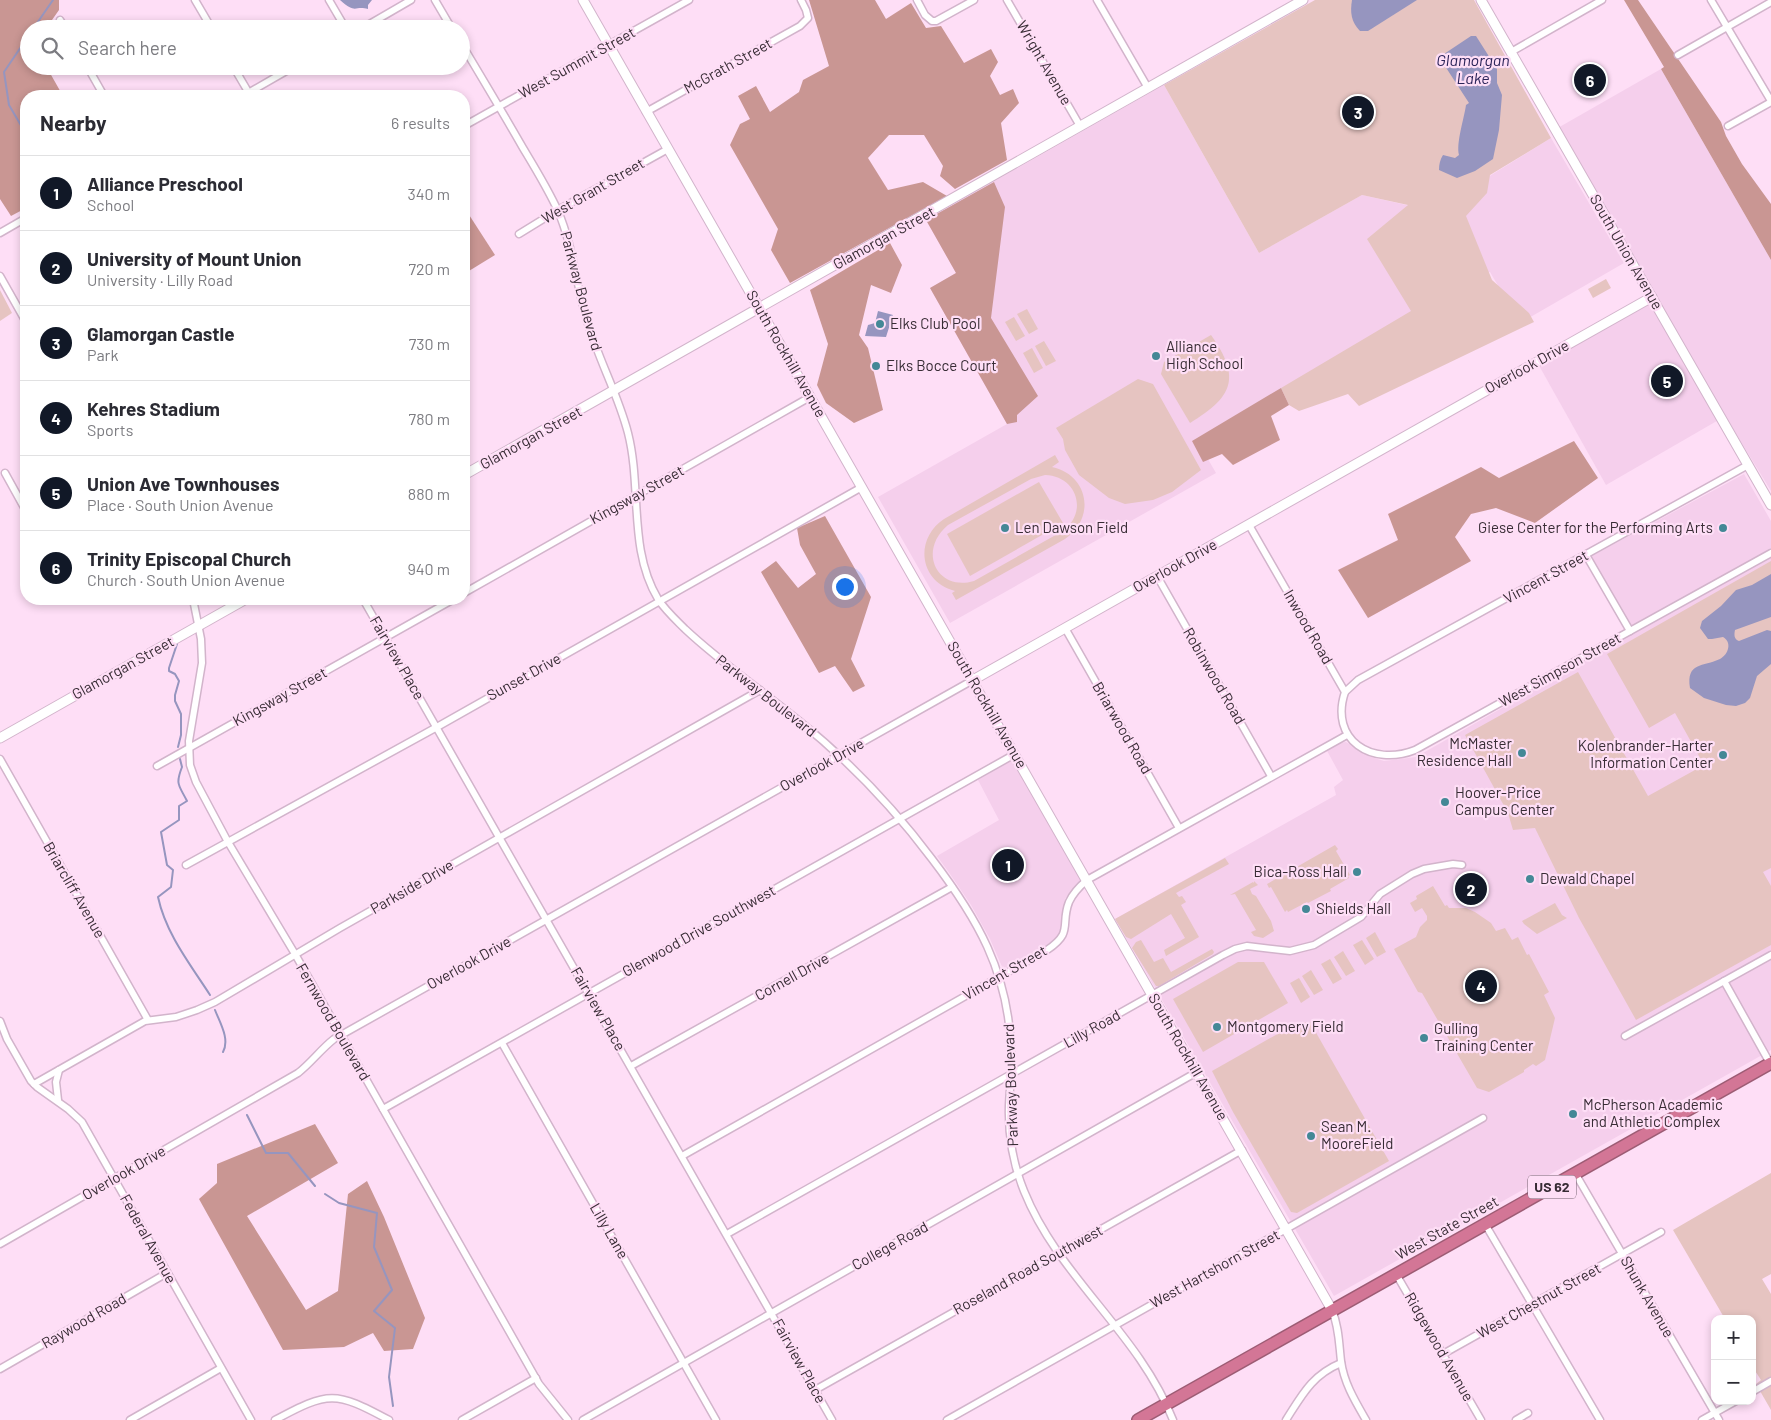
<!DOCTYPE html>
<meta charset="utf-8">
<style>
body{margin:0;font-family:Barlow,sans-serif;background:#f2f2f3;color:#2b2b33}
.controls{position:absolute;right:15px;bottom:15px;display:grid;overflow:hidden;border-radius:10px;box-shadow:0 2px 8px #0003}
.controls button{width:45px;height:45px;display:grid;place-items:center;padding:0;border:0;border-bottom:1px solid #e1e1e2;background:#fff;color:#2b2b33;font:25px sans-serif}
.you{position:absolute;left:844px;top:586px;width:18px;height:18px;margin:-12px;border:4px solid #fff;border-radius:50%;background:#1a73e8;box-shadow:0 0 0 8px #1a73e833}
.badge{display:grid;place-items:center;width:32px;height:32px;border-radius:50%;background:#111827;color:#fff;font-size:16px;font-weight:700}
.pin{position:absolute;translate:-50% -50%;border:2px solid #fff;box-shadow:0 1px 5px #0006}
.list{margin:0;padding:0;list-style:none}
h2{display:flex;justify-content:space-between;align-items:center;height:65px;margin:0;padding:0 20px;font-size:21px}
h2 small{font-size:16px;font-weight:400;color:#7c7c81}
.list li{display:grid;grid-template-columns:32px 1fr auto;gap:15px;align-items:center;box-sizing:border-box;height:75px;padding:0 20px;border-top:1px solid #e1e1e2}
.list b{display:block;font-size:19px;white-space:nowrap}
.list p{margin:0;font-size:16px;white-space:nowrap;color:#7c7c81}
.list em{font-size:16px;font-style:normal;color:#7c7c81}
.icon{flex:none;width:28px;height:28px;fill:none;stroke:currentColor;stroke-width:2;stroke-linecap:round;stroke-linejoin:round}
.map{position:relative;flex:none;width:1771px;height:1420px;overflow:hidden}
.search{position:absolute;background:#fff;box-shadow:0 2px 8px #0003;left:20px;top:20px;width:450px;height:55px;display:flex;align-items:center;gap:12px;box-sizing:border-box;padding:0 18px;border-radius:28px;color:#7c7c81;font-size:19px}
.panel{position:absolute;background:#fff;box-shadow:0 2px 8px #0003;left:20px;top:90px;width:450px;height:515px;border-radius:20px}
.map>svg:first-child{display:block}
.built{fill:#f5cfec}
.green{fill:#e6c4c1;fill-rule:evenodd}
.forest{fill:#c99693}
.water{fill:#9695bf}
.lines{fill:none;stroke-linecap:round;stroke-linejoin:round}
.stream{stroke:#9695bf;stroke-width:2}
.street-casing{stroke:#d2b4cb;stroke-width:9}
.secondary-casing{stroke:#d2b4cb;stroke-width:11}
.highway-casing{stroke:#9d5c74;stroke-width:14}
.street{stroke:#fff;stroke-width:6}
.secondary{stroke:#fff;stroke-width:9}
.highway{stroke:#d37696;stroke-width:11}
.poi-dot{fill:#448896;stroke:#fedef6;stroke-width:2}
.labels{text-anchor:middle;stroke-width:4.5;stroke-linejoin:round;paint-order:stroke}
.shield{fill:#fedef6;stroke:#73616f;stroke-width:1}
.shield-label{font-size:14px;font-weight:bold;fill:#382c35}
.street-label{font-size:15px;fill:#382c35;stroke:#fedef6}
.poi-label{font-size:15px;fill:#382c35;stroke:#fedef6;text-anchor:start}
.water-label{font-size:16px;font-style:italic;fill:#2b2358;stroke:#fedef6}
</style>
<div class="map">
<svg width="1771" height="1420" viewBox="0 0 1771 1420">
<rect width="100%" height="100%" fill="#fedef6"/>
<g class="built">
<path d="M1661,69L1771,260V491L1632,263L1556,129Z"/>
<path d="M1164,85L1259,253L1362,195L1433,211L1551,138L1624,263L1520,323L1490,272L1476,279L1197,440L1216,473L950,623L878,497L1007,424L930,288L956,273L926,220Z"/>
<path d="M1652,297L1722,418L1606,485L1537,362Z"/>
<path d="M1744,474L1771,521V1050L1334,1296L1115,919L1336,795L1334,787L1343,780L1326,749L1339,743L1346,742L1368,756L1384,761L1416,757L1633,633L1590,557Z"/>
<path d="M1012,760L1081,879L1065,899L1060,933L1055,940L1003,969L990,939L971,905L950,874L937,856L999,820L978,780Z"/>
</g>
<g class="green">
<path d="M1315,0H1474L1551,138L1490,175L1487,193L1466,216L1492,280L1529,313L1534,322L1359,406L1348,394L1299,411L1289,405L1281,388L1411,311L1367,239L1408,205L1362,195L1259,253L1164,85Z"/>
<path d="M1606,279L1611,288L1593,298L1588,289Z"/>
<path d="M0,290L12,313L0,321Z"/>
<path d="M1027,309L1038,329L1029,334L1017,314Z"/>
<path d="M1014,317L1025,336L1016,341L1005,322Z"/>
<path d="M1211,335C1242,379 1232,397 1190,423L1161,374L1164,362Z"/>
<path d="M1044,341L1056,361L1046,366L1035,346Z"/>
<path d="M1032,348L1043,368L1034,373L1023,353Z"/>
<path d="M1138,379L1153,384L1201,470L1172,492L1153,500L1125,504L1109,498L1079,475L1065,450L1063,439L1056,428Z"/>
<path d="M1055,455L1059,462L1052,467C1089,475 1096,518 1065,539L956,600L952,593L955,591C919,582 914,539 944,519ZM1045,475C1078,476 1089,514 1061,532L974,581C937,592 917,551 948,525L1031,479Z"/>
<path d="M1039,482L1063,523L970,576L947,534Z"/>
<path d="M1771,561V868L1763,872L1771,886V945L1636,1020L1579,918L1535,828L1513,830L1508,813L1465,735L1578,672L1648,796L1704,765L1675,713L1649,728L1607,654Z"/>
<path d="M1335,845L1338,849L1336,851L1350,875L1348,876L1349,878L1330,889L1331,891L1308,903L1307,902L1288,912L1287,910L1285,912L1271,887L1269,888L1267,884Z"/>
<path d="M1225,858L1229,864L1176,893L1179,897L1182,896L1186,902L1181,905L1199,937L1166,956L1164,950L1185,938L1171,914L1131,939L1126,937L1115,919Z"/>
<path d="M1254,881L1258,885L1250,889L1252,894L1256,896L1271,921L1274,931L1263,938L1254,936L1251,932L1256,930L1235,894L1230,895L1253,882L1254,883Z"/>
<path d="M1433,886L1445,906L1447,905L1449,908H1466L1475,912L1491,923L1496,931L1505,928L1512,940L1518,937L1527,955L1529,954L1549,992L1544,995L1555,1018L1545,1060L1536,1066L1533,1064L1524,1070V1072L1489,1092L1477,1088L1422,993L1418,992L1394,949L1416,937L1420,927L1427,920V916L1422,908L1415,912L1410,903L1417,899L1416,896Z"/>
<path d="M1555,903L1562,915L1567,918L1537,934L1524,924L1522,921Z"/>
<path d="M1375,932L1386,952L1377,957L1366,938Z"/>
<path d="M1141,940L1154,962L1163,958L1171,972L1212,949L1214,952L1213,954L1159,986H1156L1132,948L1136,942Z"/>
<path d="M1362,940L1374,959L1365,965L1353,945Z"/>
<path d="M1343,951L1355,971L1346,976L1334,957Z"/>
<path d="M1330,959L1342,979L1333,984L1321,964Z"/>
<path d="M1238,962H1264L1288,1003L1203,1052L1173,999Z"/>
<path d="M1311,970L1323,990L1314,995L1302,976Z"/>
<path d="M1299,978L1310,997L1301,1003L1290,983Z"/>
<path d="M1310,1022L1389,1161L1297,1213L1291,1212L1233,1112L1212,1071L1297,1023Z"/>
<path d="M1771,1173V1274L1762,1279L1771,1294V1410L1756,1384L1761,1380L1752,1366V1319H1725L1673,1230Z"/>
</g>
<g class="forest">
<path d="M0,0H59V10L52,20L57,29H29V66H46L63,96H26V208L11,216L0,199Z"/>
<path d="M809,0H875L886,19L911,3L926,28L941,26L964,63L991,49L998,62L990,76L1000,95L1013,89L1019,103L1001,123L1007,160L955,189L940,176L943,166L924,135H889L868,158L888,190L923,182L947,196L790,283L771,250L778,229L730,145L740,124L750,119L738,96L756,86L770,112L799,92L803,80L829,66Z"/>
<path d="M1624,0H1638L1721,122L1726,136L1742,164L1771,204V260L1661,69L1664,67Z"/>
<path d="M994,182L1005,207L991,318L1038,396L1017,415V422L1007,424L930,288L956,273L926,220Z"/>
<path d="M464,207L495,255L464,274Z"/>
<path d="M890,243L902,265L891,293L871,285L859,335L868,348L883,410L854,423L826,403L817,385L828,344L810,290Z"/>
<path d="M1281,388L1289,405L1271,416L1280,440L1233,465L1222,454L1203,462L1192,441Z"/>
<path d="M1574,441L1598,478L1535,523L1496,508L1471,514L1455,537L1471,561L1368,618L1338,570L1398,540L1388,514L1481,467L1499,478Z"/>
<path d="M825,516L871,597L851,659L865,686L853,692L835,666L819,673L761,572L776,561L798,588L816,574L800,545L797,528Z"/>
<path d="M315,1124L338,1163L247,1216L306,1310L338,1291L348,1194L367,1181L384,1217L425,1318L413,1349L384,1351L373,1333L344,1347L283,1350L199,1199L217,1183V1164Z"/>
</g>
<g class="water">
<path d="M340,0H372L368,5V9C354,5 357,15 340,0Z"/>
<path d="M1352,0H1417L1368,31H1360C1351,22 1350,12 1352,0Z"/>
<path d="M1471,36H1476L1497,69V83L1502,95L1499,130L1493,159L1475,171L1457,178L1439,170C1439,164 1440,160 1443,155L1455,158L1459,155C1456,143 1464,119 1466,105L1469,103L1443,63L1444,54Z"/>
<path d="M878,311L893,315L886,337L865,336L868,325L875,323Z"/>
<path d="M1771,574V617L1735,630C1734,635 1734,639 1739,641L1767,630L1771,631V664L1757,676L1750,698L1745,703L1736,706L1726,705L1704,698L1690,688C1686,662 1703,667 1720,659C1729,654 1732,642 1723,637L1712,639H1708L1700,628L1702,621L1721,606L1736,590L1752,585Z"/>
</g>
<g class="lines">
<g class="stream">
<path d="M33,29L53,0"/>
<path d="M26,134L9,105L4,72L29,35"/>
<path d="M177,644L169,668V671L175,674L179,681L175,695V701L181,714V735L178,747"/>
<path d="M180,759L182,767C175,785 179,785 187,801L179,806V820L161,832L167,865L173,870L171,887L158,897C166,934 190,964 210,995"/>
<path d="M215,1010C220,1023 230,1039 223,1052"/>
<path d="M247,1115L266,1153H288L315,1186"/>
<path d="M325,1194L339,1203L377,1213L374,1247L392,1290L374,1311L395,1328L389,1377L393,1406"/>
</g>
<g class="street-casing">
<g id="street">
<path d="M195,0L212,29"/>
<path d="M329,0L346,29"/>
<path d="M435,0L452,29"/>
<path d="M917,0L925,15L932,21H936L974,0"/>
<path d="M1007,0L1080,126"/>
<path d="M1097,0L1148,88"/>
<path d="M1711,0L1771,101"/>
<path d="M60,20L66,29"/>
<path d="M361,29L411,0"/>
<path d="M461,43C482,78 503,113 523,148C535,168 548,189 558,211C573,246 576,284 587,320C598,359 618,394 628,433C642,488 628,549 658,599C665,610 675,619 685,629C720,662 760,689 798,720C848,760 893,807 932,859C977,918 1008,971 1011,1048C1012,1067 1010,1086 1009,1105C1008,1134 1013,1164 1024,1191C1059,1278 1139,1333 1173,1420"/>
<path d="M1511,52L1602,0"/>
<path d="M1678,55L1771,2"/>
<path d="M87,66L104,96"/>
<path d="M233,66L250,95"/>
<path d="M243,96L295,66"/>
<path d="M646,112L800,26L808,18L806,10L801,0"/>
<path d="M464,126L689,0"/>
<path d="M1728,126L1771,102"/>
<path d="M0,233L26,218"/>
<path d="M519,234L558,210L668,149"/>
<path d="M0,276L26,322"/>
<path d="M5,473L26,511"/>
<path d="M1249,525L1345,692C1329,740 1372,767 1415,750L1771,553"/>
<path d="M1586,555L1630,631"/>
<path d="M1157,576L1271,776"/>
<path d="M464,593L810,397"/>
<path d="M193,599L201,639L202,663L189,741L190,765L196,782L228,842L295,954L539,1384L568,1420"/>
<path d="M363,599L832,1420"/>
<path d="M1065,628L1179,828"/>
<path d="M1345,692L1358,680L1748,465"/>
<path d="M0,759L148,1020"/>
<path d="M157,766L454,599"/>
<path d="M186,865L437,727L862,487"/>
<path d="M1724,981L1771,1065"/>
<path d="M0,1021L7,1039L31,1081L37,1087L68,1109L82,1122L251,1420"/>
<path d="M1625,1036L1771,955"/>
<path d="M502,1043L716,1420"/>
<path d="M631,1066L952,887"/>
<path d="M34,1084L145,1021L176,1017L197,1010L215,1002L340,928L760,690"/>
<path d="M58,1100L56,1082L59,1070"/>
<path d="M383,1109L1015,754"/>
<path d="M682,1156L1047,950C1074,932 1060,925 1069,902C1073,893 1080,886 1087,880L1347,735"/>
<path d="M1575,1173L1719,1420"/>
<path d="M1485,1224L1600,1420"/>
<path d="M727,1234L1223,955L1235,949L1247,946L1290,951L1314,945L1361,917L1380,894L1412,874L1424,869L1453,864L1462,865"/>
<path d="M0,1244L298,1073C311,1063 321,1049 334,1039L973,680"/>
<path d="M1396,1274L1481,1420"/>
<path d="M1332,1310C1339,1327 1339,1344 1341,1361C1344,1383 1355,1401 1366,1420"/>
<path d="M1443,1354L1661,1232"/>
<path d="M0,1369L167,1273"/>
<path d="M815,1390L1242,1150"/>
<path d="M1752,1392L1771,1381"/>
<path d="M130,1420L221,1368"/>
<path d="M275,1420C329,1391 335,1391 389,1420"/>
<path d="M462,1420L536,1378"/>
<path d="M583,1420L1197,1072"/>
<path d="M947,1420L1483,1118"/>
<path d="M1286,1420C1302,1395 1312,1375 1341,1363"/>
<path d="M1516,1420L1528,1413"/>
<path d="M1702,1420L1736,1401"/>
</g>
</g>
<g class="secondary-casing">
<g id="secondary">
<path d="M583,0L1332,1310"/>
<path d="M1481,0L1771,505"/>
<path d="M464,475L1303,0"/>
<path d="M973,680L1652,297"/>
<path d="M0,738L246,599"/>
</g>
</g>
<g class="highway-casing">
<path id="highway" d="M1138,1420L1771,1063"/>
</g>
<use href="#street" class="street"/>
<use href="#secondary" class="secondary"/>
<use href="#highway" class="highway"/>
</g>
<g class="poi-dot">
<circle cx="880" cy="324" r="5"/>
<circle cx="1156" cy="356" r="5"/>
<circle cx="876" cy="366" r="5"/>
<circle cx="1005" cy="528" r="5"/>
<circle cx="1723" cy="528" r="5"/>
<circle cx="1522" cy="753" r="5"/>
<circle cx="1723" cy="755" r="5"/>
<circle cx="1445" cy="802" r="5"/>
<circle cx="1357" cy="872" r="5"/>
<circle cx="1530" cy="879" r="5"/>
<circle cx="1306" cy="909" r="5"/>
<circle cx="1217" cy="1027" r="5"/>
<circle cx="1424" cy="1038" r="5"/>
<circle cx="1573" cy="1114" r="5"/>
<circle cx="1311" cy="1136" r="5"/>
</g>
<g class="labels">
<rect class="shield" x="1528" y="1175.5" width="48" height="23" rx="4"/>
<g class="shield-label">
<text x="1552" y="1192">US 62</text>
</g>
<g class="street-label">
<text transform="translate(577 63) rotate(-29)" y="5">West Summit Street</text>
<text transform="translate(1044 63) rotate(60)" y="5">Wright Avenue</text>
<text transform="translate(728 66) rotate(-29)" y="5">McGrath Street</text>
<text transform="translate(593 191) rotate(-30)" y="5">West Grant Street</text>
<text transform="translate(884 238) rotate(-29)" y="5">Glamorgan Street</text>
<text transform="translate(1626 252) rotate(60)" y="5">South Union Avenue</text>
<text transform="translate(581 291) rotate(75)" y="5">Parkway Boulevard</text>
<text transform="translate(786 354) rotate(60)" y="5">South Rockhill Avenue</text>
<text transform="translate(1527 367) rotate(-29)" y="5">Overlook Drive</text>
<text transform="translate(531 438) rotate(-29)" y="5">Glamorgan Street</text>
<text transform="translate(637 495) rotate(-29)" y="5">Kingsway Street</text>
<text transform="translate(1175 566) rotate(-29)" y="5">Overlook Drive</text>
<text transform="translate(1546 577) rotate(-29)" y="5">Vincent Street</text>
<text transform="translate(1308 627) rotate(60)" y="5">Inwood Road</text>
<text transform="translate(397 658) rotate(60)" y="5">Fairview Place</text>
<text transform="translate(123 668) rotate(-29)" y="5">Glamorgan Street</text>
<text transform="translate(1560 670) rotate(-29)" y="5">West Simpson Street</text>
<text transform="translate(1214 676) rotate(60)" y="5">Robinwood Road</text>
<text transform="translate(524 677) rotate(-29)" y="5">Sunset Drive</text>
<text transform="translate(766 696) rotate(38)" y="5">Parkway Boulevard</text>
<text transform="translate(280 697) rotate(-29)" y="5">Kingsway Street</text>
<text transform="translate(987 705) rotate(60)" y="5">South Rockhill Avenue</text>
<text transform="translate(1122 728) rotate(60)" y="5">Briarwood Road</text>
<text transform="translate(822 765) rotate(-29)" y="5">Overlook Drive</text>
<text transform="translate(412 887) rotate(-30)" y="5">Parkside Drive</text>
<text transform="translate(74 890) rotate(60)" y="5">Briarcliff Avenue</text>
<text transform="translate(699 931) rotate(-29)" y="5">Glenwood Drive Southwest</text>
<text transform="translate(469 963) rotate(-29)" y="5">Overlook Drive</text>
<text transform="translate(1005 973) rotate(-30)" y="5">Vincent Street</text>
<text transform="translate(792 977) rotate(-29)" y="5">Cornell Drive</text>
<text transform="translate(598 1009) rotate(60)" y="5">Fairview Place</text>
<text transform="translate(333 1022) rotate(60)" y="5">Fernwood Boulevard</text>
<text transform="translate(1092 1029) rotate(-29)" y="5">Lilly Road</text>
<text transform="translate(1188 1057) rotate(60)" y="5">South Rockhill Avenue</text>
<text transform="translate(1011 1085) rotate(-92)" y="5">Parkway Boulevard</text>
<text transform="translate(124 1173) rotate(-30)" y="5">Overlook Drive</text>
<text transform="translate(1447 1228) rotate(-29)" y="5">West State Street</text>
<text transform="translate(609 1231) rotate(60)" y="5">Lilly Lane</text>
<text transform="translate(148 1239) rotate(61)" y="5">Federal Avenue</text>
<text transform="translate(890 1246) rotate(-29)" y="5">College Road</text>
<text transform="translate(1215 1269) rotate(-29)" y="5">West Hartshorn Street</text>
<text transform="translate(1028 1270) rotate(-29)" y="5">Roseland Road Southwest</text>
<text transform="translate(1647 1297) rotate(60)" y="5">Shunk Avenue</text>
<text transform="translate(1539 1301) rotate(-29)" y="5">West Chestnut Street</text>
<text transform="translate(84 1321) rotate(-30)" y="5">Raywood Road</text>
<text transform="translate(1439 1347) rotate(60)" y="5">Ridgewood Avenue</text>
<text transform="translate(799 1361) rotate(61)" y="5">Fairview Place</text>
</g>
<g class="poi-label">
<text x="890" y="329">Elks Club Pool</text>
<text x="1166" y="352">Alliance<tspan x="1166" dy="17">High School</tspan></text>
<text x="886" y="371">Elks Bocce Court</text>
<text x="1015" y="533">Len Dawson Field</text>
<text x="1713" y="533" text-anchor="end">Giese Center for the Performing Arts</text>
<text x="1512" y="749" text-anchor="end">McMaster<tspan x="1512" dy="17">Residence Hall</tspan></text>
<text x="1713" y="751" text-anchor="end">Kolenbrander-Harter<tspan x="1713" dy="17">Information Center</tspan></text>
<text x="1455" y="798">Hoover-Price<tspan x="1455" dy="17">Campus Center</tspan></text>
<text x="1347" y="877" text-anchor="end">Bica-Ross Hall</text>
<text x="1540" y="884">Dewald Chapel</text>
<text x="1316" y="914">Shields Hall</text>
<text x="1227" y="1032">Montgomery Field</text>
<text x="1434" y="1034">Gulling<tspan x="1434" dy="17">Training Center</tspan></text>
<text x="1583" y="1110">McPherson Academic<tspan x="1583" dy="17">and Athletic Complex</tspan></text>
<text x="1321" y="1132">Sean M.<tspan x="1321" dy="17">MooreField</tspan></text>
</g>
<g class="water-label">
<text x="1473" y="66">Glamorgan<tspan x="1473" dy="18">Lake</tspan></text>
</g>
</g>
</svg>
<div class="controls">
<button>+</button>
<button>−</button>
</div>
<div class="you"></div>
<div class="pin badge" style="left:1008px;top:865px">1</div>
<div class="pin badge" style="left:1471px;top:889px">2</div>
<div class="pin badge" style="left:1358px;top:112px">3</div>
<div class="pin badge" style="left:1481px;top:986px">4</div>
<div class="pin badge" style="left:1667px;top:381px">5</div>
<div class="pin badge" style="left:1590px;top:80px">6</div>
<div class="search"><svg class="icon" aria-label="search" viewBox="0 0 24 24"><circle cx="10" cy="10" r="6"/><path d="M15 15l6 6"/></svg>Search here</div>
<section class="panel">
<h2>Nearby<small>6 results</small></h2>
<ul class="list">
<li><span class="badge">1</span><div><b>Alliance Preschool</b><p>School</p></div><em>340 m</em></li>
<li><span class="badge">2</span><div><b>University of Mount Union</b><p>University · Lilly Road</p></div><em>720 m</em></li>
<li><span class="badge">3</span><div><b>Glamorgan Castle</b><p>Park</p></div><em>730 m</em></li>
<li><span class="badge">4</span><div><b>Kehres Stadium</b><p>Sports</p></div><em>780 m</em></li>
<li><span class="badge">5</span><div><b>Union Ave Townhouses</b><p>Place · South Union Avenue</p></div><em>880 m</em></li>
<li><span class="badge">6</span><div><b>Trinity Episcopal Church</b><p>Church · South Union Avenue</p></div><em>940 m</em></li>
</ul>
</section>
</div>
